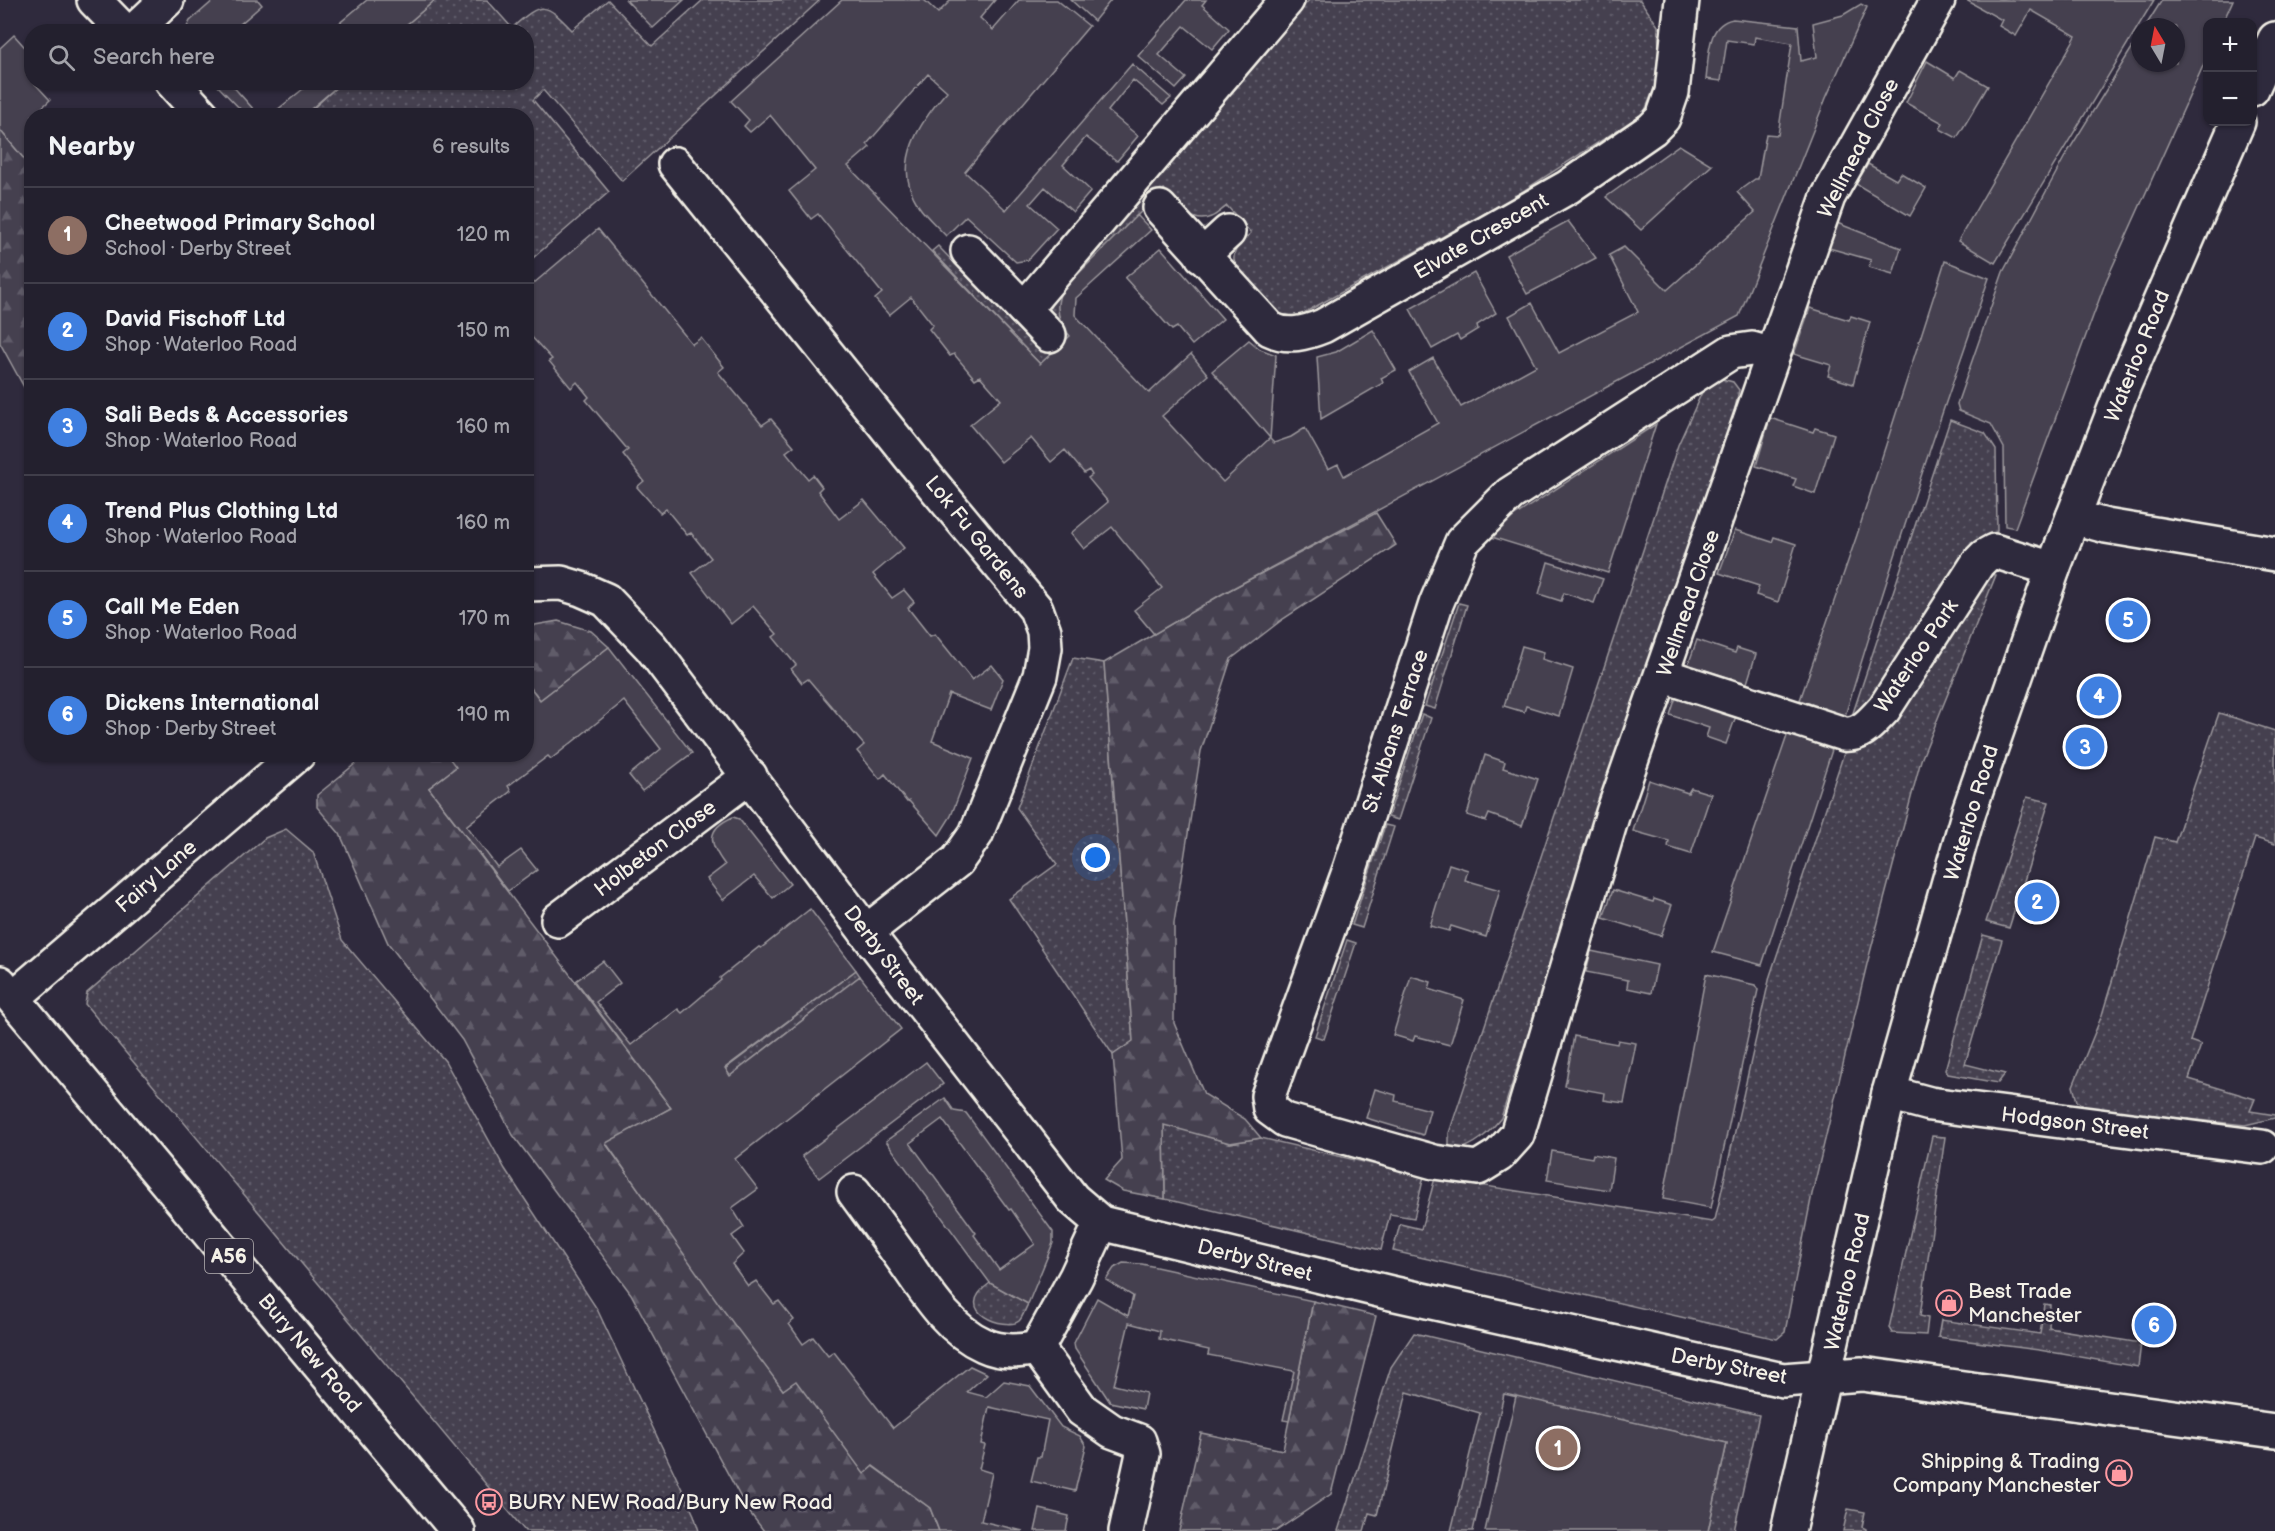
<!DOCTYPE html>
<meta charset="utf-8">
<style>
body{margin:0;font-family:"Balsamiq Sans",sans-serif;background:#2f2d3a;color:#f1f3f6}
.controls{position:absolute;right:18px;top:18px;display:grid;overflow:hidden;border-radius:12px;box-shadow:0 2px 4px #0004}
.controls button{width:54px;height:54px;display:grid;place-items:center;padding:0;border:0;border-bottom:2px solid #403e4a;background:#23202e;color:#f1f3f6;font:30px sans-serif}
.compass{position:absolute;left:2131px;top:18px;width:54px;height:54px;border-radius:50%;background:#23202e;box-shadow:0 2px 4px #0004;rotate:350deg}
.you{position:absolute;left:1096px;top:858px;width:21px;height:21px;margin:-15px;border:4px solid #fff;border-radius:50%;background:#1a73e8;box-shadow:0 0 0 9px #1a73e833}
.badge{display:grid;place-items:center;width:39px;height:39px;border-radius:50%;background:#ff9aa2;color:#fff;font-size:20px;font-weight:700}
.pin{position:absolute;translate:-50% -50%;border:3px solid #fff;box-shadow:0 2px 6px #0006}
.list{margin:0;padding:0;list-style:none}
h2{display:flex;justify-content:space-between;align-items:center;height:78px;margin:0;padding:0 24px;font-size:26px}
h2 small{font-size:20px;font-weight:400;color:#a3a3aa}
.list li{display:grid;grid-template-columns:39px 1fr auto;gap:18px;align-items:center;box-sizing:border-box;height:96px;padding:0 24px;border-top:2px solid #403e4a}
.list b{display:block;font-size:22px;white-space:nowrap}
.list p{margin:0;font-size:20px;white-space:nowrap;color:#a3a3aa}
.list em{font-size:20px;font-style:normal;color:#a3a3aa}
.icon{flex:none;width:33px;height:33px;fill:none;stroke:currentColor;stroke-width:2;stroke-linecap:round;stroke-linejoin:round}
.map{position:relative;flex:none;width:2275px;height:1531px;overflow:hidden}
.search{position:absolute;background:#23202e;box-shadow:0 2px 4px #0004;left:24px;top:24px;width:510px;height:66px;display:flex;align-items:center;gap:15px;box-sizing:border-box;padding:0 21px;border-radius:24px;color:#a3a3aa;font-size:22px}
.panel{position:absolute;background:#23202e;box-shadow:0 2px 4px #0004;left:24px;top:108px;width:510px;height:654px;border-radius:24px}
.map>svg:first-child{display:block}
.grass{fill:url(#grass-dots);stroke:#9c989c;stroke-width:1.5}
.forest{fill:url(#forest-firs);stroke:#9c989c;stroke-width:1.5}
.garden{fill:#454050;stroke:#9c989c;stroke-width:1.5;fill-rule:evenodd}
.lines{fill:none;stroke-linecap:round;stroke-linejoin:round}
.minor-casing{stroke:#f4f1e8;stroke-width:38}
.tertiary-casing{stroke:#f4f1e8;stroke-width:38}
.secondary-casing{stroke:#f4f1e8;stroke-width:38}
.trunk-casing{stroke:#f4f1e8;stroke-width:38}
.minor{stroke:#2f2a3d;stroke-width:33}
.tertiary{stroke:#2f2a3d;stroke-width:33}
.secondary{stroke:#2f2a3d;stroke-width:33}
.trunk{stroke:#2f2a3d;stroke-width:33}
.labels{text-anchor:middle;stroke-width:5;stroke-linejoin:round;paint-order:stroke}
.shield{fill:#2f2a3d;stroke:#b9b5b5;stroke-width:1.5}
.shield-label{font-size:20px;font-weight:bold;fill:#f4f1e8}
.street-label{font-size:21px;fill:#f4f1e8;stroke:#2f2a3d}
.poi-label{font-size:21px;fill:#f4f1e8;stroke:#2f2a3d;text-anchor:start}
</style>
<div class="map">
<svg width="2275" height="1531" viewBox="0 0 2275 1531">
<defs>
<pattern id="grass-dots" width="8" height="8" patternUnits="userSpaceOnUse" patternTransform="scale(1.5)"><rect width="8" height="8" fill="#454050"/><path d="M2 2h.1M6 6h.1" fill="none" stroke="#605c69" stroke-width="1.8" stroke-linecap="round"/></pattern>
<pattern id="forest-firs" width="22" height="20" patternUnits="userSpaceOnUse" patternTransform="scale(1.5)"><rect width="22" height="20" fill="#454050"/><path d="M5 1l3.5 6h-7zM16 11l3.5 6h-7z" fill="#605c69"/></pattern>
</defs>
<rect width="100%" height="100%" fill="#2f2a3d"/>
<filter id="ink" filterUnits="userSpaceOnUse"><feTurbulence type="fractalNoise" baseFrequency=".0167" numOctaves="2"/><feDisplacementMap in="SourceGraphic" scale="12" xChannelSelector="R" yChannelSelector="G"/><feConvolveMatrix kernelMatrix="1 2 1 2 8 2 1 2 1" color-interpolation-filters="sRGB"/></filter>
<g filter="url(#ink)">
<g class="grass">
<path d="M435,0H487L512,28C542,1 545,2 572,30L608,0L652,46L703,0H820L622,181L543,90L533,100L609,192L527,263L526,116H310L308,113L341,83L526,82V32L399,31Z"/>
<path d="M1309,0H1640L1658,26L1659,49L1655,86L1644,113L1509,200L1302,314C1297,315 1292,317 1288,317C1274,315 1236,274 1234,260C1233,248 1244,240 1251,233L1227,206C1222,209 1217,215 1211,217C1190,226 1176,202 1164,189L1062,290V327L1071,336L1040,364L932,251L938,246L1040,352L1059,333L1050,313L1051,302L1154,178Z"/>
<path d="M1722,379L1733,382L1739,390L1731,427L1640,688L1501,1118C1488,1134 1476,1145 1455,1151L1449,1148V1133L1678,445L1703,390Z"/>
<path d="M1950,420L1985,433L1996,450L1997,531L1963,564L1864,708L1852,716Z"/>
<path d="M1989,574L1996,575L1921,760L1867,964L1812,1194L1785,1332L1777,1339L1393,1251L1400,1224L1421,1229L1435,1178L1712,1222L1715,1220L1770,976L1844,753C1866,750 1878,739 1894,725Z"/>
<path d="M1459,603L1467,605L1435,709L1425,706Z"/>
<path d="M1073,658L1104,663L1133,1041L1113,1055L1009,899L1057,864L1017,808Z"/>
<path d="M2219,713L2275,731V844L2255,838L2190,1041L2201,1045L2189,1079L2255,1099L2250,1111L2275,1115V1118L2245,1125L2086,1108L2077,1101L2073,1086L2102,1015L2155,837L2175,842Z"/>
<path d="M1422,714L1431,718L1398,820L1388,817Z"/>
<path d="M2027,797L2049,802L2009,928L1986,922Z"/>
<path d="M1385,825L1394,827L1362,928L1352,925Z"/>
<path d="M286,829L313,852L342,940L445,1061L505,1169L597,1309L694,1515L699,1531H525L85,1004L87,993L265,838Z"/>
<path d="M1983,935L2002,940L1965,1064L2005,1074L1998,1083L1948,1074L1945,1070Z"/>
<path d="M1347,940L1356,943L1324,1039L1315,1036Z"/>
<path d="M856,970L860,976L730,1076L725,1069Z"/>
<path d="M1164,1124L1230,1143L1261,1138L1424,1176L1414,1218L1390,1214L1381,1250L1165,1199Z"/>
<path d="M1932,1136L1945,1137L1920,1316L1928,1318L1926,1335L1892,1333L1889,1328Z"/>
<path d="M990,1283L1028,1304C1025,1309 1023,1317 1019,1321C1007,1331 949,1312 990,1283Z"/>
<path d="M2044,1304L2050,1305L2049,1328L2141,1343L2138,1367L2039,1350L1938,1337L1941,1320L2040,1334Z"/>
<path d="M1414,1333L1759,1415L1734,1531H1708L1727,1443L1504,1394L1473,1531H1451L1480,1413L1407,1392L1377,1515L1369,1513L1364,1531H1338L1391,1367Z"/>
<path d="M1848,1509L1865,1512L1862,1527L1866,1529V1531H1843Z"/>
</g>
<g class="forest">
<path d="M0,130L31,167V400L0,343Z"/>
<path d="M1376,513L1396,545L1283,619L1231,659L1201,751L1174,923V1023L1204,1094L1245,1119L1261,1138L1230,1143L1164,1125L1165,1199L1123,1191L1104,1180L1122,1160L1113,1055L1133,1041L1104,663L1222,594Z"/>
<path d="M558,621L591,631L609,647L540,700L527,683V629L535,625Z"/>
<path d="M366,755H447L457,767L429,788L671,1108L606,1144L783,1390L796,1380L864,1473L872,1466L930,1508L939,1531H764L747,1509L631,1294L513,1135L462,1040L388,943L340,834L317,807V795Z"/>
<path d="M1313,1301L1376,1316L1331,1494L1276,1531H1179L1201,1433L1283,1450Z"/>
</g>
<g class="garden">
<path d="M214,0H258L262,5L232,31H185L190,21Z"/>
<path d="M367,0H435L399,31H330Z"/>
<path d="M626,0H684L653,28Z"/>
<path d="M842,0H924L938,13L951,0H995L980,18L993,30L1019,0H1057L1089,26L965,172L1006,210L1132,64L1171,98L1163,105L1133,80L1108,111L1138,136L1117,161L1086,137L1063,165L1091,191L1073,212L1045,187L1030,204L1057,228L1028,260L1016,262L966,216L946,236C937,226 925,216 918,205C891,163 920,122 947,91L928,74L867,144L870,147L848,166L1040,364L1070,336C1058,322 1054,307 1062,290L1137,215L1151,230L1076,298L1075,315L1149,393L1191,354L1208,375L1162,416L1223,482L1270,438L1212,371L1249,340L1260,349L1276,355L1270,439L1274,443L1291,437L1305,428L1328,469L1338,464L1344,476L1438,423L1409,372L1433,358L1461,407L1536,366L1509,316L1532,303L1559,353L1638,312L1609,255L1624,247L1667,290L1755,212L1737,192L1755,179H1758L1766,134L1778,135L1792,43L1755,37L1754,44L1727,40L1721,81L1706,79C1709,58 1706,24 1733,19L1798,26L1801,61L1817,57L1813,23L1843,15L1861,4L1867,7L1826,98L1739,316L1222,594L1154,634L1134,610L1162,588L1112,527L1084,549L1071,533L1108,502L1088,478L1092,475L1089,470L1084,473L1065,450L1051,462L1031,438L1001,462L970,425L1001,400L980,376L975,379L954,354L950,356L929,329L933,325L911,297L889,315L875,299L882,293L818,214L811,219L789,191L815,170L770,115L750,132L744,126L749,120L731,101Z"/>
<path d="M1071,0H1111L1094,21Z"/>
<path d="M1186,0H1206L1202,5L1229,29L1212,49L1184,26L1159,55L1186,78L1176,89L1138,56Z"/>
<path d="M1966,0H2154L1995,263L1958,241L2076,36L2031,10L2016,36L1999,26L2002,20Z"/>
<path d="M2162,0H2233L2223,22H2208L2207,57L2106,281L2015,528L2005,526L2004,448L1991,424L1959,411L1957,404L2003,272L2064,158L2140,35V63H2176V27H2145Z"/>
<path d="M14,35L31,54V70L27,75L50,100L34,115L32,116L31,167L0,130V48Z"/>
<path d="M1927,61L1955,78L1960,70L1988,86L1957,138L1940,129L1943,123L1906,103Z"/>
<path d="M215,83H230L255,111L250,115H246Z"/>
<path d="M298,83H341L304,115H271L303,89Z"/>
<path d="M1679,145L1712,165L1641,230L1606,197Z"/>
<path d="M1868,164L1896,180L1901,173L1926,188L1910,216L1856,184Z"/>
<path d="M1568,221L1596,258L1527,294L1506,255Z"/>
<path d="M1837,223L1901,248L1893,274L1869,267L1871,260L1829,248Z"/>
<path d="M598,229L692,344L701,338L724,367L718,372L762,425L771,419L794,446L786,452L808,479L813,475L822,487L818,491L839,519L864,500L904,548L873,574L892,598L904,590L914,602L908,608L930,636L935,634L972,680L992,665L1003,679L991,710L949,694L932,741L973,758L951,816L939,835L909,801L907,802L885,774L880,779L857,751L864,745L808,679L802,683L791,669L796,665L773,637L777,634L753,606L731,624L692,573L711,558L691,533L687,535L666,509L660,513L637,487L644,481L623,454L628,450L586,400L589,397L577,382L571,388L549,361L552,359L527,332V289Z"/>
<path d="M1161,248L1223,319L1192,345L1177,327L1172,330L1125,278Z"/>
<path d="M1945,261L1989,278C1938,423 1889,569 1845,716L1800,700L1857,535Z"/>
<path d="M1474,273L1496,313L1477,325L1478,329L1460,340L1457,335L1432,349L1410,309Z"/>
<path d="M1810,308L1849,320L1851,316L1870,322L1853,384L1828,376L1831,365L1794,354Z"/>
<path d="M1373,330L1396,370L1381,378L1383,383L1321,419L1317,357L1336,352Z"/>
<path d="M1770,418L1813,432L1815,428L1834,434L1815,494L1793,486L1796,479L1756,466Z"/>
<path d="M1656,424L1608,573L1485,535Z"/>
<path d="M1735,530L1772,542L1774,537L1796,544L1778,602L1756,595L1759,586L1719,573Z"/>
<path d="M1548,562L1603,579L1594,603L1564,593L1561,601L1539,594Z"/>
<path d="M1697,640L1735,653L1737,648L1756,654L1747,683L1688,665Z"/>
<path d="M1522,646L1544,652L1542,659L1573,669L1559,716L1526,706L1524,712L1504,706Z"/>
<path d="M609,647L692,753L642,791L629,775L661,749L624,701L551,759L548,756L508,786L511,791L466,826L497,867L521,850L537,870L508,891L429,788L456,767L447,755L526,754L527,683L540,700Z"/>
<path d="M1677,694L1736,716L1726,744L1706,737L1709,728L1670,715Z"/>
<path d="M1788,733L1832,750L1762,965L1713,952Z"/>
<path d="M1485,755L1505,762L1503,768L1538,779L1522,826L1489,814L1486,821L1467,815Z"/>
<path d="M1649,780L1688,793L1691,788L1711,794L1691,854L1668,847L1669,841L1633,831Z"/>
<path d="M733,817L739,819L790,884L773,898L754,876L723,900L707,879L725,865C709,844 705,829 733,817Z"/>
<path d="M1449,864L1468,870L1465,880L1500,890L1486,937L1451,926L1449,931L1430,926Z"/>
<path d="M1613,890L1653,902L1654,899L1672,905L1661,936L1603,918Z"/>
<path d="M810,909L856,970L725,1068L730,1076L860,976L901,1029L735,1159L758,1189L732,1208L744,1227L732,1236L744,1253L732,1264L748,1286L756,1281L774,1304L779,1301L794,1320L789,1324L803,1344L813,1337L828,1356L834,1352L893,1428L970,1366L987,1374L967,1392L986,1397L1004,1381L1030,1386L1061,1427L1080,1436L1086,1446L1075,1491L1031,1481L1037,1457H1041L1048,1420L989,1407L981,1444L985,1445L979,1469L992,1473L981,1521L1023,1531H939L930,1508L873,1466L864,1474L796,1381L783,1390L721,1307L606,1143L671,1108L576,981L603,961L620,983L596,1002L631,1045L678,1009L682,1013L721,980L720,978L759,947L761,948Z"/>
<path d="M1591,951L1657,965L1651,993L1627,988L1628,980L1586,972Z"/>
<path d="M1706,974L1755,985L1758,990L1711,1208L1663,1199Z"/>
<path d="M1411,976L1431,982L1429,989L1464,1000L1450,1045L1415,1036L1413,1041L1393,1035Z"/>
<path d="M1574,1036L1617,1044L1618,1040L1636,1043L1624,1103L1604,1100L1605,1093L1565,1086Z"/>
<path d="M926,1062L943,1084L819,1178L802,1156Z"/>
<path d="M1375,1089L1396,1095L1395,1101L1430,1110L1423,1135L1366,1118Z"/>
<path d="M945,1098L954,1111L966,1113L1053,1232V1243L1028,1304L990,1283L886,1141ZM942,1119L1009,1210L1011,1209L1035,1244L999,1270L974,1235L976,1233L910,1143Z"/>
<path d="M1552,1151L1592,1158L1593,1154L1614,1158L1609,1190L1547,1180Z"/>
<path d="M1123,1263L1142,1264L1313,1301L1289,1421L1283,1420L1294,1371L1208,1355L1209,1350L1159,1339L1160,1331L1129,1323L1114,1385L1146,1393L1143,1409L1110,1402L1075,1349L1074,1343L1097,1298L1128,1316L1133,1296L1106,1280L1114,1268Z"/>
<path d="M1516,1396L1727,1443L1708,1531H1485Z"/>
<path d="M1040,1509L1069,1516L1066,1531H1035Z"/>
</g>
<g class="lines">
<g class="minor-casing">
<g id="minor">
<path d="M94,0L125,32"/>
<path d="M133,32L167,0"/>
<path d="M172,82L203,116"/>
<path d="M675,164L924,474L1036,609L1044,631L1045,648L1040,676L976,834L957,861L866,932"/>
<path d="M1160,208L1270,329C1288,338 1306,333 1323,326L1568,187L1652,129L1663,118L1672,92L1682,0"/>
<path d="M968,251L1049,335"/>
<path d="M1202,256L1228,232"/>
<path d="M1024,309L1287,0"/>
<path d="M1773,355L1752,349L1731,352L1510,494L1462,542L1436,604L1350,869L1268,1096L1270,1109L1285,1120L1434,1162L1478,1168L1499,1155L1517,1135L1613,813L1828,197L1938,0"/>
<path d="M2073,517L2106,526L2275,554"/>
<path d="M1662,675L1844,734C1862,736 1872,721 1884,709L1978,563L1985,556L1994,551L2053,569"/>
<path d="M558,920L750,776"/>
<path d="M1889,1093L1930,1104L2262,1147"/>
<path d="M854,1192C871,1215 888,1239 905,1262C926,1292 949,1330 984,1345C1001,1353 1019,1352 1037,1348L1076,1277L1101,1223"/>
<path d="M1037,1348L1082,1410L1112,1431L1139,1441L1143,1454L1126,1531"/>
</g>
</g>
<g class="tertiary-casing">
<g id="tertiary">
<path d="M526,584L561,583L581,589L606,600L651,647L866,932L1073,1199L1101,1223L1391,1293L1783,1380L1862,1374L2275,1431"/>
<path d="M13,998L298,754"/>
</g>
</g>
<g class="secondary-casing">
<g id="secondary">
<path d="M2252,89L2275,39"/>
<path d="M1788,1531L1889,1093L1969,811L2053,569L2124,385L2238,122"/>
</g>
</g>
<g class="trunk-casing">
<path id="trunk" d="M0,983L458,1531"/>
</g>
<use href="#minor" class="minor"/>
<use href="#tertiary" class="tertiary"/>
<use href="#secondary" class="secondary"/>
<use href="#trunk" class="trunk"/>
</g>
</g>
<defs>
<g id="shop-ring" transform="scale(1.35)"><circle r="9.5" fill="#2f2a3d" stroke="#ff9aa2" stroke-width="1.5"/><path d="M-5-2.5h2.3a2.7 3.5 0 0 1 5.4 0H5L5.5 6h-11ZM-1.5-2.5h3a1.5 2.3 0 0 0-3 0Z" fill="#ff9aa2"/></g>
<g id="bus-ring" transform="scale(1.35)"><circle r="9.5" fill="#2f2a3d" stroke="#ff9aa2" stroke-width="1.5"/><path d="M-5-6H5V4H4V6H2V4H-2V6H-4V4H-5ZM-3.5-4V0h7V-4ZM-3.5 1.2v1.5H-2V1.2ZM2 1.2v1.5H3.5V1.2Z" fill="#ff9aa2"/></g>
</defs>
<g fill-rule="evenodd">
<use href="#shop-ring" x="1949" y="1303"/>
<use href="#shop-ring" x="2119" y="1473"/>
<use href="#bus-ring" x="489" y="1502"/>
</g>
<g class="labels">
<rect class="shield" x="205" y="1239" width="48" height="34" rx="4.5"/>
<g class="shield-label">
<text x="229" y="1263">A56</text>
</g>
<g class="street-label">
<text transform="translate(1858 148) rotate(-63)" y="7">Wellmead Close</text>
<text transform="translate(1481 236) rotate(-30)" y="7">Elvate Crescent</text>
<text transform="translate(2137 356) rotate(-68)" y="7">Waterloo Road</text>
<text transform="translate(977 537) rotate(51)" y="7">Lok Fu Gardens</text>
<text transform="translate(1688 603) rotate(-71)" y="7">Wellmead Close</text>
<text transform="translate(1916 656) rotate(-56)" y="7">Waterloo Park</text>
<text transform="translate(1395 731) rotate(-72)" y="7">St. Albans Terrace</text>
<text transform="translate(1971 813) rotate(-73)" y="7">Waterloo Road</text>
<text transform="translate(655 848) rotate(-37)" y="7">Holbeton Close</text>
<text transform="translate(156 876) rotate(-41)" y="7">Fairy Lane</text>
<text transform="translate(884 955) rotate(53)" y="7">Derby Street</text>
<text transform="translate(2075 1123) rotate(7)" y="7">Hodgson Street</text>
<text transform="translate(1255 1260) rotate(14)" y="7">Derby Street</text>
<text transform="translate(1847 1282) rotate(-77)" y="7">Waterloo Road</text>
<text transform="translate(310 1353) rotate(50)" y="7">Bury New Road</text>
<text transform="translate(1729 1366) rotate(11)" y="7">Derby Street</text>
</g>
<g class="poi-label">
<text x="1968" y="1298">Best Trade<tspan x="1968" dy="24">Manchester</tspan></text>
<text x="2100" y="1468" text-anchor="end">Shipping &amp; Trading<tspan x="2100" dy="24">Company Manchester</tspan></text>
<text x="508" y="1509">BURY NEW Road/Bury New Road</text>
</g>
</g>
</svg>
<div class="controls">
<button>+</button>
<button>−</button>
</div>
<svg class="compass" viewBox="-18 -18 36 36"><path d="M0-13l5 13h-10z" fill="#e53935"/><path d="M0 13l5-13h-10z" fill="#a3a3aa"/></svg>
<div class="you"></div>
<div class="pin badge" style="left:1558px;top:1448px;background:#8d6e63">1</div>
<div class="pin badge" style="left:2037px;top:902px;background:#3f7fe0">2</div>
<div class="pin badge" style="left:2085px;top:747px;background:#3f7fe0">3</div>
<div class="pin badge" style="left:2099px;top:696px;background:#3f7fe0">4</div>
<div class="pin badge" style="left:2128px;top:620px;background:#3f7fe0">5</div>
<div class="pin badge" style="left:2154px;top:1325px;background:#3f7fe0">6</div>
<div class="search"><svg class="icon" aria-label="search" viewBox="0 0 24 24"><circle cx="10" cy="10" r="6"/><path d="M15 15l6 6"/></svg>Search here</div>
<section class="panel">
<h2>Nearby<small>6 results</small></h2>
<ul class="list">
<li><span class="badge" style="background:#8d6e63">1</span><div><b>Cheetwood Primary School</b><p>School · Derby Street</p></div><em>120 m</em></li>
<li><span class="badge" style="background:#3f7fe0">2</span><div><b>David Fischoff Ltd</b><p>Shop · Waterloo Road</p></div><em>150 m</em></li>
<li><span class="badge" style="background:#3f7fe0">3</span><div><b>Sali Beds &amp; Accessories</b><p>Shop · Waterloo Road</p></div><em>160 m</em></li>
<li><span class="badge" style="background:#3f7fe0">4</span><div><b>Trend Plus Clothing Ltd</b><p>Shop · Waterloo Road</p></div><em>160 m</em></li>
<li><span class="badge" style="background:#3f7fe0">5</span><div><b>Call Me Eden</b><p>Shop · Waterloo Road</p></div><em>170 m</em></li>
<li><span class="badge" style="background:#3f7fe0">6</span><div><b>Dickens International</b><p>Shop · Derby Street</p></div><em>190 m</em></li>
</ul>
</section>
</div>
